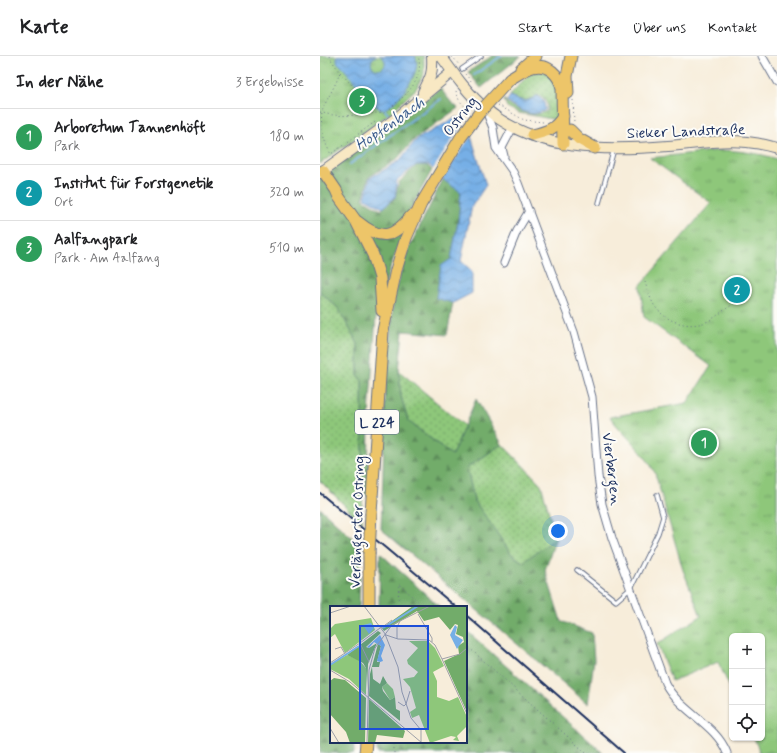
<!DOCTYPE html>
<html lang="de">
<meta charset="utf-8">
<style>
body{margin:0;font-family:Mynerve,sans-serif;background:#f6f6f6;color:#202124}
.controls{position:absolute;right:12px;bottom:12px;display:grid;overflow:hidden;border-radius:6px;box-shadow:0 1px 3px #0004}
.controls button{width:36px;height:36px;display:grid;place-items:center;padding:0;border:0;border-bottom:1px solid #e0e0e0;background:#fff;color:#202124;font:20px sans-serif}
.you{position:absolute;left:238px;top:475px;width:14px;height:14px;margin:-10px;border:3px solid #fff;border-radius:50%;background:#1a73e8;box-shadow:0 0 0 6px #1a73e833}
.badge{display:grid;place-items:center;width:26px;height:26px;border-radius:50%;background:#0f766e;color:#fff;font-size:13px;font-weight:700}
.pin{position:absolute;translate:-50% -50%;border:2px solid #fff;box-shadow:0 1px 4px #0006}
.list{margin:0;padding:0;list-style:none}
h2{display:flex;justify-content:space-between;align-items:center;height:52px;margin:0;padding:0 16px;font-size:17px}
h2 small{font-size:13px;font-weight:400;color:#757577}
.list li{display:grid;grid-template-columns:26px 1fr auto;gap:12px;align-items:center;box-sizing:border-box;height:56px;padding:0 16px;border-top:1px solid #e0e0e0}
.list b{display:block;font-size:15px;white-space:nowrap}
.list p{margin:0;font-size:13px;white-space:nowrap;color:#757577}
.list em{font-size:13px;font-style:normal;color:#757577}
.icon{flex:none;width:22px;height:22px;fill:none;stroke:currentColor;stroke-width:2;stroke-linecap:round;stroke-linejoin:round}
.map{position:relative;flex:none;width:457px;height:697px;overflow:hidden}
header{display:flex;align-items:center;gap:24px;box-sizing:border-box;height:56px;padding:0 20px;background:#fff;border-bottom:1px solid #e0e0e0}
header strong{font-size:19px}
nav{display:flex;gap:22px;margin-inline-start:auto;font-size:14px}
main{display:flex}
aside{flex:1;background:#fff}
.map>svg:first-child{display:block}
.grass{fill:url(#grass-dots);stroke:#547b6c}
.forest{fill:url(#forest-firs);stroke:#466e64}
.park{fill:url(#park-tufts);stroke:#547b6c}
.water{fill:url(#water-waves);stroke:#486fa2}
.pier{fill:#f7edda}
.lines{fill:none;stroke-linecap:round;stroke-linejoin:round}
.stream{stroke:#76afe6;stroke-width:2}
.lane-casing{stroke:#687289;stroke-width:5.5}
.street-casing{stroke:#687289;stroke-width:9}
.secondary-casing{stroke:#687289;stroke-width:12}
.primary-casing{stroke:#687289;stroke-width:13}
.path{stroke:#687289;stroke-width:1;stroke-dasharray:1 3;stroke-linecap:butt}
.lane{stroke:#fff;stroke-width:3.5}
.street{stroke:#fff;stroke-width:7}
.secondary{stroke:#f8e8c3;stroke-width:10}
.primary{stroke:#edc569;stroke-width:11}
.rail{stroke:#1b2f5e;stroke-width:2}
.primary-bridge-casing{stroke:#687289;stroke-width:13;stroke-linecap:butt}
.primary-bridge{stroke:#edc569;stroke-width:11}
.labels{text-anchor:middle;stroke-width:4;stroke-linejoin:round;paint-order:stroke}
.shield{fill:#fdfcf7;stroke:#5f6c8c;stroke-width:1}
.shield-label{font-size:14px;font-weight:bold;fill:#1b2f5e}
.street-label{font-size:15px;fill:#1b2f5e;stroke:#fdfcf7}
.water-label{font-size:16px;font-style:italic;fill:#3b5c8e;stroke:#fdfcf7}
.inset-river{fill:none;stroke:#76afe6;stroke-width:2}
.inset-road{fill:none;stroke:#9fa1a8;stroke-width:1}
.view{fill:#1d4ed8;fill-opacity:0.15;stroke:#1d4ed8;stroke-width:2}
.inset-edge{fill:none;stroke:#1b2f5e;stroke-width:2}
</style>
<header>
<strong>Karte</strong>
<nav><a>Start</a><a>Karte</a><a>Über uns</a><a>Kontakt</a></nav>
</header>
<main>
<aside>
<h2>In der Nähe<small>3 Ergebnisse</small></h2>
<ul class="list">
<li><span class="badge" style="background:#2e9e5b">1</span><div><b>Arboretum Tannenhöft</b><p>Park</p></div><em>180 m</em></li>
<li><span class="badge" style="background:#0f9aa8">2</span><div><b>Institut für Forstgenetik</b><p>Ort</p></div><em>320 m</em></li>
<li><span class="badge" style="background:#2e9e5b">3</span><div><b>Aalfangpark</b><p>Park · Am Aalfang</p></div><em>510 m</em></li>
</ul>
</aside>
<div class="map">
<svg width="457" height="697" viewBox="0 0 457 697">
<defs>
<pattern id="grass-dots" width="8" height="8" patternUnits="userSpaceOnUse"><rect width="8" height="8" fill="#8ec77a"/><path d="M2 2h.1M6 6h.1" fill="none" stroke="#73a267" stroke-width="1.8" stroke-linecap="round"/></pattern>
<pattern id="forest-firs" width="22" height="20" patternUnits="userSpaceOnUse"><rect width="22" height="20" fill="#72ac6a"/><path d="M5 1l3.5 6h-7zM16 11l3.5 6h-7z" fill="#5d8c5a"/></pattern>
<pattern id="park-tufts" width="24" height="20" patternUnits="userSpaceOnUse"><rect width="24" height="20" fill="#8ec77a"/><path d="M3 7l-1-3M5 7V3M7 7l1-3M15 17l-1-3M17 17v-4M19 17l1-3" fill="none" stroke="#73a267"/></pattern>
<pattern id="water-waves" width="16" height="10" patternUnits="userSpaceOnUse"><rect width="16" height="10" fill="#76afe6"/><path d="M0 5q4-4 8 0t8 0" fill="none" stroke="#608fbe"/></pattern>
</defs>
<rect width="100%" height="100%" fill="#fdfcf7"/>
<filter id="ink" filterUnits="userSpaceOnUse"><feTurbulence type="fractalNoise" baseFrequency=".025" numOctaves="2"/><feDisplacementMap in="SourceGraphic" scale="8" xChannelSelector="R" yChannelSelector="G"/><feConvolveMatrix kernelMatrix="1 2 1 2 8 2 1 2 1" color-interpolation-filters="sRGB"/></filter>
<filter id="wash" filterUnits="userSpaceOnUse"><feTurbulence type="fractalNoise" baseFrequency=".012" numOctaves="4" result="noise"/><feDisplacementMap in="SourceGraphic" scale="16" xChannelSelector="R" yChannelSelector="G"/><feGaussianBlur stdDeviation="0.9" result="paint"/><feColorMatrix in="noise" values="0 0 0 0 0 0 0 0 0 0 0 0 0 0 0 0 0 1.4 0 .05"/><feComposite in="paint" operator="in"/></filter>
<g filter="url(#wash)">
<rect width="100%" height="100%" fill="#f7edda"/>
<g class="grass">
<path d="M216,15C219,16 223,15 226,16C241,22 238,51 237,64L199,57L187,51L184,44H185L186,46C199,55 211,63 227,55V48L223,41L217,39C206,47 202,45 190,39L209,18Z"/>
<path d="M0,236L18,252L38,288V320L42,325L43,404L42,467L0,425Z"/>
<path d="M79,315L145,370L132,399L88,365L81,340Z"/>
<path d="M182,388L221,428L236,482L203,506L192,499L154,444L147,412Z"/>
</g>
<g class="forest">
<path d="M172,0H201L161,32L148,16Z"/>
<path d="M120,32L131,46L138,52L96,82L76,104L49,121L43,143L61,154L75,142L79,126L97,109L108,110L112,114L83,167L82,181L70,212L56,260L49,359L48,442L43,435L42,325L38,320V288L18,252L0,236V122Z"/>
<path d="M123,123L141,136L138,166L131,203L116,241L133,247L127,279L83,275L79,315L81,340L88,365L132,399L156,343L182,388L147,412L154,444L192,499L203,506L236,482L225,514L241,565L272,577L274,604L268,648L61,473L66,325L74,238L88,194Z"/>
<path d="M0,452L41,490L39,551H11V686H34V697H0Z"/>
<path d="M60,497L120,551H59Z"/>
<path d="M146,574L283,697H57V686H146Z"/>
</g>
<g class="park">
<path d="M0,0H104V17L96,33L69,58L0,108Z"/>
<path d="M402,94C421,95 439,97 457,103V697H440L434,682H442V580H412V636L398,606L352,625L337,588L381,560L363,514L335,417C325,396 304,380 290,361L367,347L391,310L324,261L320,230L391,147L330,102Z"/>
</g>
<g class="water">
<path d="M17,0H56C51,3 50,6 52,11C63,20 71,5 60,0H95C103,15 81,41 70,50C67,52 64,53 61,54C42,41 33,20 17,6Z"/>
<path d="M190,40C201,45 206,48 216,40C223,42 225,47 225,54C210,62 200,54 187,45Z"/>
<path d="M137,61L151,80L166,129L152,150L141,205L152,215V237L133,247L116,242L121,210L131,203L138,166L141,136L126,126L109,109H96L77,124L75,141L63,152L45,142L50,122L79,105L97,83Z"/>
</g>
<path class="pier" d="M144,66L152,78L121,124L112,115Z"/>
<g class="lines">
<g class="stream">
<path d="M154,19L181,0"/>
<path d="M64,53L68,58"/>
<path d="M30,108L121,43"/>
</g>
</g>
</g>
<g filter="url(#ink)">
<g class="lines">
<g class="lane-casing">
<g id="lane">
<path d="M142,13L161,0"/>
<path d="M279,147L294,93"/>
<path d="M257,514L296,545L311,532L338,477L343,461L337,439"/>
</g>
</g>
<g class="street-casing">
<g id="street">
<path d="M442,0L457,26"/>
<path d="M166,55L173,72L176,92L193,116L198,127L254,276L272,341L278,420L282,448L292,482L345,627C359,655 396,668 407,697"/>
<path d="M184,100L182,92L183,90L193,71"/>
<path d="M184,207L197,175L209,155"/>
</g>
</g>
<g class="secondary-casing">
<g id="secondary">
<path d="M121,0C134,18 148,38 166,53C216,96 286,95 348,90C374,88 401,83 427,86C437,87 447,89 457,92"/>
<path d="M103,36C111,21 113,17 112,0"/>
<path d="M0,117L79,60L132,16"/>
</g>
</g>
<g class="primary-casing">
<g id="primary">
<path d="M201,13L216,0"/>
<path d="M190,23C197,19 205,13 213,11C228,7 239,19 242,32L243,88"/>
<path d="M248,37L247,20L251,0"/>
<path d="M250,74L259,83L275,92"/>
<path d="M212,79C226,76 236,73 243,60"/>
<path d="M3,115L16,134L19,141L36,165L53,199L60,222L62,255"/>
<path d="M38,166C61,185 73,182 91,160"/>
<path d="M51,457L63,275L76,214L86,182L101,148"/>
<path d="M49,551V498"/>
<path d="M45,697L46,686"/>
</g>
</g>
<g class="path">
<path d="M10,0L12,5L20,16C16,30 6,43 2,56C0,70 4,87 11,98L55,66"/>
<path d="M132,1H133L139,9"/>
<path d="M20,16L39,37L62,57"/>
<path d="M145,18L152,26"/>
<path d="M136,35L139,44L149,55"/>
<path d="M253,44L254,67"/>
<path d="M178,49L204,64L223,66"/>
<path d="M0,56C17,62 37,59 55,57C58,57 62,58 64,57C68,55 73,50 76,47C91,35 104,20 98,0"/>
<path d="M325,226C327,233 330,242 334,249C345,266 368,273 386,266C396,262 403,254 412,249"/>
<path d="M78,551L79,528L104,551"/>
<path d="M146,589L266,697"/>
<path d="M74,697V686"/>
</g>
<use href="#lane" class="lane"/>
<use href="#street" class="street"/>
<use href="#secondary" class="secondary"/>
<use href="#primary" class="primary"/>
<g class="rail">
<path d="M0,437L136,551"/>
<path d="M146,559L304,697"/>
</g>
<g class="primary-bridge-casing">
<g id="primary-bridge">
<path d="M101,148L141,81L160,56L190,23"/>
<path d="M49,498L51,457"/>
</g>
</g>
<use href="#primary-bridge" class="primary-bridge"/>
</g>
</g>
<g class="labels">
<rect class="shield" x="35" y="354" width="44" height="24" rx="3"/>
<g class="shield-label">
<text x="57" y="371">L 224</text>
</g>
<g class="street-label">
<text transform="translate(140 60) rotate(-52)" y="5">Ostring</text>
<text transform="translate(366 75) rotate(-2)" y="5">Sieker Landstraße</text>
<text transform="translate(292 413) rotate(83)" y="5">Vierbergen</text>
<text transform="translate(37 466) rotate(-88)" y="5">Verlängerter Ostring</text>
</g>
<g class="water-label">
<text transform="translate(69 67) rotate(-35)" y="6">Hopfenbach</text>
</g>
</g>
<g transform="translate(10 550)">
<rect width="137" height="137" fill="#f7edda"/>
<path d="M17,49L29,54L36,62V89L19,73L0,63V59ZM57,77L63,83L65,91L60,94L52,81Z" fill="#8ec77a"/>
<path d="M83,0H137V106L114,55L129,48L128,40L134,36L133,31L126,28L128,19L125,18L120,24L109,11L94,15L87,5L54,25L52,22ZM48,25L51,27L36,41L39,42L47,37L38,58L37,84L36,62L33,57L17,49ZM48,38L51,40L47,56H50L49,61H42L43,73L50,78L53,70L57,77L52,81L53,85L60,94L65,91L66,103L70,105V115L39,90L40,68ZM4,72L15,74L36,92L35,137H20L16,126L0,108V75ZM39,93L75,125L73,132L47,129L45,137H38Z" fill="#72ac6a"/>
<path d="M41,12L45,24L15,47L5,28L0,32L1,22L5,18ZM79,35H98L105,42L114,60L103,66L107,75V91L119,95L128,91L137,111V120L127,130L129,135L123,134L126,131L121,130L100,137L89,109L82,112L80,106L86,102L80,81L73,73L84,71L88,66L78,58L77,54L88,42Z" fill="#8ec77a"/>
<path d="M41,17L44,22L39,28L33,19ZM125,19L127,21L125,29L133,34L127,43L120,29ZM50,29L55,39L51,50L53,55L50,56L47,55L51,40L44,36L39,42L37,41Z" fill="#76afe6"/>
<path class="inset-river" d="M53,22L88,0M0,59L29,40"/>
<path class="inset-road" d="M34,0L56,29L68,33L99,34L105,39L112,53L130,48L137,42M0,7L21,0M88,8L102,32V36M51,22L62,14M55,28L68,61L72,86L81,112L91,124V137M67,33V21L70,15M5,43L11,41L15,48M112,53L137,108M39,56L30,37L50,22M0,57L30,37M0,64L20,76L92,137M68,96L74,100L76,98L80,85M0,122L9,137M37,137L39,64L45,42L62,19L100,0"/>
<path class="view" d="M30,20H98V123H30Z"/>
<rect width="137" height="137" class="inset-edge"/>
</g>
</svg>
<div class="controls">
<button>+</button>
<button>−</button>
<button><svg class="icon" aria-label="locate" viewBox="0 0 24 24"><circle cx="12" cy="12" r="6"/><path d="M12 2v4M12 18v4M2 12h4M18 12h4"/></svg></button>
</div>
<div class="you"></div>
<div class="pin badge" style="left:384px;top:387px;background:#2e9e5b">1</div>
<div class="pin badge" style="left:417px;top:234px;background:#0f9aa8">2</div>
<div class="pin badge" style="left:42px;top:45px;background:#2e9e5b">3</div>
</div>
</main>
